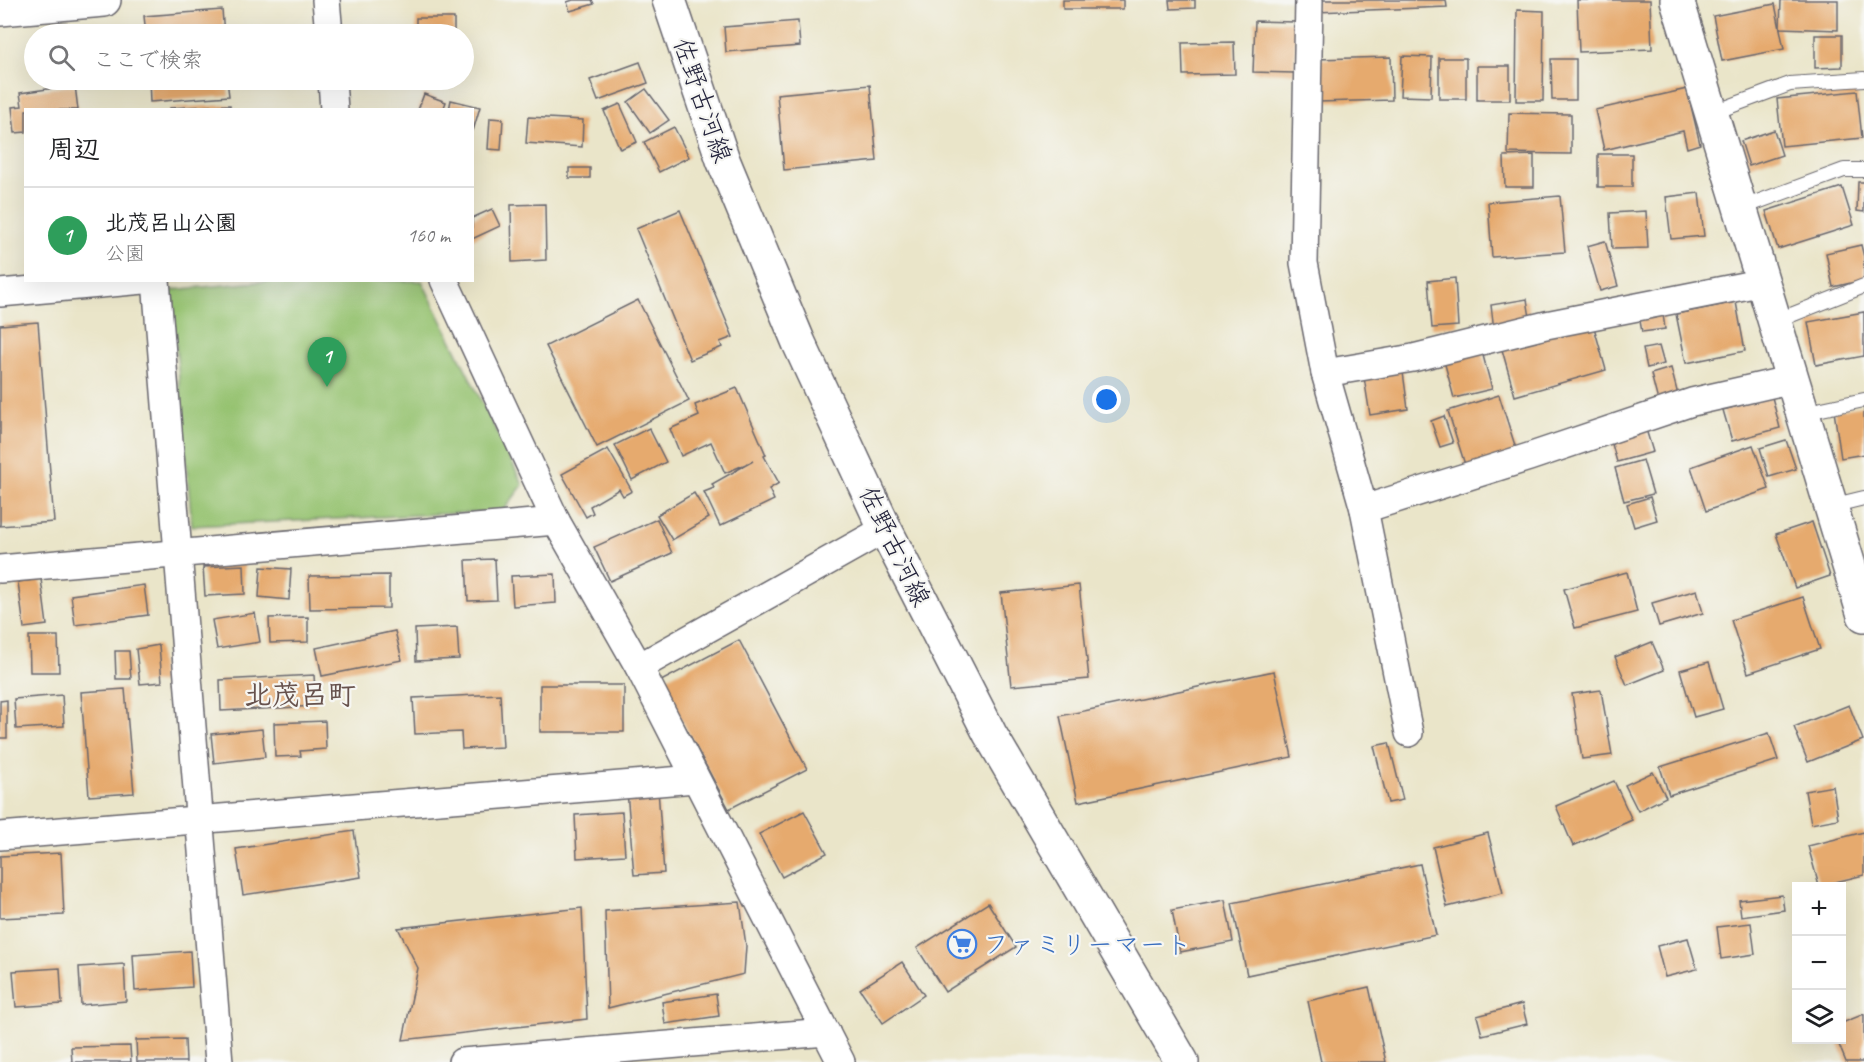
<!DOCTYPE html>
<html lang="ja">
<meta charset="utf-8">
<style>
body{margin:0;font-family:Caveat,"Klee One",sans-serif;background:#f6f6f6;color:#202124}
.controls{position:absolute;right:18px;bottom:18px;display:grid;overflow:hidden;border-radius:0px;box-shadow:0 6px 24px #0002}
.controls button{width:54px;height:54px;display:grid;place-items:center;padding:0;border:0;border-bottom:2px solid #e0e0e0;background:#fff;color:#202124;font:30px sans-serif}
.you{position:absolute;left:1107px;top:400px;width:21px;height:21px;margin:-15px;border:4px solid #fff;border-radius:50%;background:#1a73e8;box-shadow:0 0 0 9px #1a73e833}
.badge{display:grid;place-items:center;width:39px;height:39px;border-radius:50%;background:#c8321e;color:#fff;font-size:20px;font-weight:700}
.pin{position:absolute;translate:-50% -50px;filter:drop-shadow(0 2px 3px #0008)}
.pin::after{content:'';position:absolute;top:32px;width:21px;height:18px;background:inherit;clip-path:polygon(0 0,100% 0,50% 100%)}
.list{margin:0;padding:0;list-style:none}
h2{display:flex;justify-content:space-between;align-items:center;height:78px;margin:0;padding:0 24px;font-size:26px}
h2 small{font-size:20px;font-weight:400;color:#757577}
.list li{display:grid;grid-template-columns:39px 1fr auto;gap:18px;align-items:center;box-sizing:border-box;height:96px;padding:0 24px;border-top:2px solid #e0e0e0}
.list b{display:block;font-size:22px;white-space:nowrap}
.list p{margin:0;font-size:20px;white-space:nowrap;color:#757577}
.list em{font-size:20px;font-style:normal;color:#757577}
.icon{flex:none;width:33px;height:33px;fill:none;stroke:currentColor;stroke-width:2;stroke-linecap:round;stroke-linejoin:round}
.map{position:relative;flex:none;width:1864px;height:1062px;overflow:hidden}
.search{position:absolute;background:#fff;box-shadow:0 6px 24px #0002;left:24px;top:24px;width:450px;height:66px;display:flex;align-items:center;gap:15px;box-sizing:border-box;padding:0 21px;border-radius:33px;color:#757577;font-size:22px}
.panel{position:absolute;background:#fff;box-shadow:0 6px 24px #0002;left:24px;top:108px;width:450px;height:174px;border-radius:0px}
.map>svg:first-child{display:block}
.green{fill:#95c270;stroke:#5c7256;stroke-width:1.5}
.building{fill:#e6aa6e}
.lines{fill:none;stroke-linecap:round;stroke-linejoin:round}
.lane-casing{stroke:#68666d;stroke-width:16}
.street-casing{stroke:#68666d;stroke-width:30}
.secondary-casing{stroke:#68666d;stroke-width:36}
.primary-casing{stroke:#68666d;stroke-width:36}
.lane{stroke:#fff;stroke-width:14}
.street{stroke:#fff;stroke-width:27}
.secondary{stroke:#fff;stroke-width:33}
.primary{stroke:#fff;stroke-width:33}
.labels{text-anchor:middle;stroke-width:4.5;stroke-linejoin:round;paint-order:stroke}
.street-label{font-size:26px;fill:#22223b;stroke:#f6f6f2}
.shop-label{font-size:26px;fill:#366cbe;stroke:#f6f6f2;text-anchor:start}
.quarter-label{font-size:28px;font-weight:bold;fill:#67524d;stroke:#f6f6f2}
</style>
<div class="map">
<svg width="1864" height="1062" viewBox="0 0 1864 1062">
<rect width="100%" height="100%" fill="#f6f6f2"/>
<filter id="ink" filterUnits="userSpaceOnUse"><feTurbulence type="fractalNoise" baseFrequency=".0167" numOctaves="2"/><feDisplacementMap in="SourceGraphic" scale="12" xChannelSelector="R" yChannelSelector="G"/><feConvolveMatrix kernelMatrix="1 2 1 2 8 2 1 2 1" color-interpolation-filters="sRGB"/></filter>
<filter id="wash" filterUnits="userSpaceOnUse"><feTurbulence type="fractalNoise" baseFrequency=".008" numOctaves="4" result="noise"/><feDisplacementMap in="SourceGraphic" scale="24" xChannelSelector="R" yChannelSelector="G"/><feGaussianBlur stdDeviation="1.35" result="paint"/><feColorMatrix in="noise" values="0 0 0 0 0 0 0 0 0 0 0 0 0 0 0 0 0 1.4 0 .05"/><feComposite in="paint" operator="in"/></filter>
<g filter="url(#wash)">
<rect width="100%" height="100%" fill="#eae5c9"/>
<path class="green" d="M280,280L422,281L523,485L503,511L192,526L171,290Z"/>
<g id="blocks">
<g class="building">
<path d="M573,0H592L594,4L570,11L567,2Z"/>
<rect x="1063" y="0" width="60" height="9"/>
<path d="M1169,0H1195V8L1170,9Z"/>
<path d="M1316,0H1446L1447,7L1316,12Z"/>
<path d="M1577,0H1650L1652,49L1579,52Z"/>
<path d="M1781,0H1838V30L1780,28Z"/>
<path d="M1775,4L1784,49L1722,61L1713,16Z"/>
<path d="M222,10L224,34H146L144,16Z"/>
<path d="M1517,10L1544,11L1543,101H1516Z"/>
<rect x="416" y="18" width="38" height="16"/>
<path d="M798,21L800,46L726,52L724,27Z"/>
<path d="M1255,21L1296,22L1294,73L1253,72Z"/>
<path d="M293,31V34H271V33Z"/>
<path d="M1815,35H1842V67L1815,68Z"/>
<path d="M1234,42L1235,74L1183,75L1182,43Z"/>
<path d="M1402,56L1432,57L1431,97L1400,96Z"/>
<path d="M1391,57L1392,100L1317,102L1316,59Z"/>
<rect x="1439" y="58" width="27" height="41"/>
<path d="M1551,59H1576V100H1552Z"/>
<path d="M640,62L648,83L598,101L590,80Z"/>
<rect x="1477" y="66" width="33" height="34"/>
<path d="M149,80H227L229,96L150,102Z"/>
<path d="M75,85L78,110H26V132L15,133L12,107L22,106L20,93Z"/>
<path d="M870,85L877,161L784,170L777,94Z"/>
<path d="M646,89L669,120L650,133L628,102Z"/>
<path d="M1687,89L1700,144L1687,148L1683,131L1604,150L1595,110Z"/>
<path d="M1857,91L1862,138L1782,146L1777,99Z"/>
<path d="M424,94L446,102L443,110H418Z"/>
<path d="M451,100L480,107L473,131L472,110H449Z"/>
<path d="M620,104L637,142L620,149L604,111Z"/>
<path d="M230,105V110H170V108Z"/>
<path d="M1509,113L1571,114V154L1508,153Z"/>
<path d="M528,117L583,120L582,147L526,143Z"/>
<path d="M490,118L503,119L501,150L488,149Z"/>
<path d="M674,127L689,157L659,172L644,142Z"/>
<path d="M1774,130L1782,155L1749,166L1741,141Z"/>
<rect x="1598" y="154" width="34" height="33"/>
<path d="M1534,155V187H1505L1504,156Z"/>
<rect x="569" y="168" width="21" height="10"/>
<path d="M1858,182H1864V212L1857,211Z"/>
<path d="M1842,187L1854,225L1778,249L1766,211Z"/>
<path d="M1699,193L1704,236L1671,239L1666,197Z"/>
<path d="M1560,196L1565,252L1492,257L1488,202Z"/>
<path d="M545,204L546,260L512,262L511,205Z"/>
<path d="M492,209L500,226L472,239V218Z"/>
<path d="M680,210L733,337L720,342L722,347L690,360L636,229Z"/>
<path d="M1646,211L1648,248L1612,249L1610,213Z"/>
<path d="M1605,241L1618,286L1600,291L1587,246Z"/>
<path d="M1861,245L1864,257V280L1833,287L1826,253Z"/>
<path d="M1455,278L1458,326L1432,328L1428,281Z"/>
<path d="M1527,299L1531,324L1494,330L1491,305Z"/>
<path d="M638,300L689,401L597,447L546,346Z"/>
<path d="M1736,302L1745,351L1686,363L1676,314Z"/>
<path d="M1662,306L1665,329L1642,332L1638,310Z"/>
<path d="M1864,312V356L1816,365L1808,322Z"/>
<path d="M1592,320L1606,370L1515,396L1501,346Z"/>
<path d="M38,322L54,522L0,526V325Z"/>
<path d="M1659,346L1664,364L1647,368L1643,349Z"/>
<path d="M1481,348L1492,389L1454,398L1443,357Z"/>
<path d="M1402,365L1408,409L1370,415L1363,371Z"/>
<path d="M1671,368L1678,395L1658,401L1651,374Z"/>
<path d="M737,388L766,455L764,456L779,483L769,489L774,500L720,526L704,492L714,488L712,484L753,461L725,473L711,442L681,456L670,429L699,416L695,405Z"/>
<path d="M1499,395L1518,455L1467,471L1448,411Z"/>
<path d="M1772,397L1780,428L1732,441L1723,410Z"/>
<path d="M1864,406V454L1841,458L1834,411Z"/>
<path d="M1444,416L1453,443L1440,447L1431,421Z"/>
<path d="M1645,426L1653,452L1617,462L1610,437Z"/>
<path d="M649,428L666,462L632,480L615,445Z"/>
<path d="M1786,440L1796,469L1769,477L1760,448Z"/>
<path d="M1753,445L1769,489L1706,511L1691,467Z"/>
<path d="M608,449L632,491L623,496L619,489L590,506L593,513L586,517L562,474Z"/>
<path d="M1643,460L1653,494L1624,501L1615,468Z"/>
<path d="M694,493L709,518L672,540L657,515Z"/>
<path d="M1650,497L1657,520L1634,527L1627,504Z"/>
<path d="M657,519L672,553L610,581L594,547Z"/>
<path d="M1812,522L1830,576L1795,588L1776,534Z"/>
<path d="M495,559L497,600L468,601L466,560Z"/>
<path d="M244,565L245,594L205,596L203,567Z"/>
<path d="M261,567L291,569L289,600L259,597Z"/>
<path d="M1627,572L1637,612L1575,628L1564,589Z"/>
<path d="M555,574L556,603L513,606L511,576Z"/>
<path d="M389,575V608L310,609L309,576Z"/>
<path d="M41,579L47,625L24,628L18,582Z"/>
<path d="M144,585L148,615L75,625L71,595Z"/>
<path d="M1079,585L1089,679L1011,686L1001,593Z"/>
<path d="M1697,590L1703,613L1659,626L1652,603Z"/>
<path d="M1803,597L1820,649L1748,673L1731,620Z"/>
<path d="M255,613L260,642L217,649L212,620Z"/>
<path d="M308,617V642L270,643L269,618Z"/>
<path d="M457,627L459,659L416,661L415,629Z"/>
<path d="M395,631L402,660L322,676L316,648Z"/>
<path d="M29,636H58L59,672H30Z"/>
<path d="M739,640L807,769L729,809L661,681Z"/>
<path d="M1652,642L1664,670L1627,685L1615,657Z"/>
<path d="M159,645L162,682L140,684L136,649Z"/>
<path d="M115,651H129L131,679H116Z"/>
<path d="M1709,662L1723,709L1694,717L1680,670Z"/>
<path d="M1274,671L1292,757L1078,802L1060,716Z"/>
<path d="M314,675L316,706L221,711L220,680Z"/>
<rect x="540" y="685" width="84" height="47"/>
<path d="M125,689L134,793L89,796L81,692Z"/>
<path d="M1601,690L1612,755L1582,759L1572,694Z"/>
<path d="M500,694L503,747L462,749L461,732L415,734L413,698Z"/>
<path d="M62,695L64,726L16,729L14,699Z"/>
<path d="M7,700V738H0V701Z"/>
<path d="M1849,705L1863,740L1808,762L1794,727Z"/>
<path d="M325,721L326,749L300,751L301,756L275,757L274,723Z"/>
<path d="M262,729L265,757L214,763L211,734Z"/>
<path d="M1769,733L1778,760L1669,795L1660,767Z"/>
<path d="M1389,743L1403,800L1388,803L1374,746Z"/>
<path d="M1653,772L1666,797L1638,811L1625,785Z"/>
<path d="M1614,781L1632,820L1573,846L1556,806Z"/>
<path d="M1833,786L1838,819L1811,824L1805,791Z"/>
<path d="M658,789L664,873L634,875L627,791Z"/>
<path d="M804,811L827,853L782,877L759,834Z"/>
<path d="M622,812L625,855L577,858L575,815Z"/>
<path d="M354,831L361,877L243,895L236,849Z"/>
<path d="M1864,832V875L1819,886L1808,846Z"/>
<path d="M1488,833L1503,893L1447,907L1433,847Z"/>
<path d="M61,853L64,915L0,918V856Z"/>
<path d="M1420,864L1436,935L1247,975L1232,903Z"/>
<path d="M1782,895L1784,910L1741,916L1739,900Z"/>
<path d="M1225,900L1233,942L1180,952L1172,910Z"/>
<path d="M740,902L746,946L744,974L608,1008L605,911Z"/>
<path d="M988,903L1016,947L945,992L917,948Z"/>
<path d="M582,908L587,1019L403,1040L418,968L398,928Z"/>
<path d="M1751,923L1755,954L1721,959L1717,927Z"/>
<path d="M1688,938L1697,969L1665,977L1657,946Z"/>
<path d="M190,951L192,987L135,991L133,955Z"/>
<path d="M902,962L924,995L883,1023L860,989Z"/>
<path d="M124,964L126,1001L81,1005L79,967Z"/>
<path d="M60,968L62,1004L16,1007L13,971Z"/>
<path d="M1369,987L1386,1062H1321L1308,1001Z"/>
<path d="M716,994L719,1016L665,1024L662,1002Z"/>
<path d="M1522,1004L1527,1024L1482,1035L1477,1016Z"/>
<path d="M1864,1014V1062H1846L1837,1040H1842V1023Z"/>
<path d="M185,1039L186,1062H137L136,1040Z"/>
<path d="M130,1046L131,1062H72L71,1047Z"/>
</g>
</g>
</g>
<g filter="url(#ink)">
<use href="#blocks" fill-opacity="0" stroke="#68666d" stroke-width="1.5"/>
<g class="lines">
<g class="lane-casing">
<g id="lane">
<path d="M1712,113L1790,84L1864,79"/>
<path d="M1741,208L1844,170H1864"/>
<path d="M1776,321L1864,286"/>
<path d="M1803,413L1864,400"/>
<path d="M1831,506L1864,498"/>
</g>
</g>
<g class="street-casing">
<g id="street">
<path d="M326,0L329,34"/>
<path d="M1309,0L1304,263L1325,373L1364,509L1409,733"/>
<path d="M332,80L334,110"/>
<path d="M156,280L219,1062"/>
<path d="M444,280L556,521L639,667L841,1062"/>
<path d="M0,293L144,280"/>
<path d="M1325,373L1413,358L1546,325L1764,282"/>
<path d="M1364,509L1529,457L1692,402L1793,379"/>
<path d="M0,569L556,521"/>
<path d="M639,667L885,529"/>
<path d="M0,836L695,779"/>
<path d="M462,1062L826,1032"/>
</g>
</g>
<g class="secondary-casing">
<g id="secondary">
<path d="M1677,0L1864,615"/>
<path d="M0,9L104,0"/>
</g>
</g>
<g class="primary-casing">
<path id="primary" d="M669,0L723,160L799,343L885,529L990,734L1182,1062"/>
</g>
<use href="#lane" class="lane"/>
<use href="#street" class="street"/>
<use href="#secondary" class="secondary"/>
<use href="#primary" class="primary"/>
</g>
</g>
<defs>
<g id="supermarket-ring" transform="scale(1.5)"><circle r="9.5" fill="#f6f6f2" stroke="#3f7fe0" stroke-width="1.5"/><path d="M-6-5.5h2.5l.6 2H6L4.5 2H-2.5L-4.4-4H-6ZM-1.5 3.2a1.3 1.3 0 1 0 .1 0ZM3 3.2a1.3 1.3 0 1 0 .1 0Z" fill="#3f7fe0"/></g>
</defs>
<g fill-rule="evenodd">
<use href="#supermarket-ring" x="962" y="944"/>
</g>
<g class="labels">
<g class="street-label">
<text transform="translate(703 100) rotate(71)" y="9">佐野古河線</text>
<text transform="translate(895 546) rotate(64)" y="9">佐野古河線</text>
</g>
<g class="shop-label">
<text x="983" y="953">ファミリーマート</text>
</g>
<g class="quarter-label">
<text x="300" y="704">北茂呂町</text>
</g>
</g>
</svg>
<div class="controls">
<button>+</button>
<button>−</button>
<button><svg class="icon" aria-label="layers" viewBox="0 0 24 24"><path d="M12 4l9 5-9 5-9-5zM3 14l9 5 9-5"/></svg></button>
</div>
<div class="you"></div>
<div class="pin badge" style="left:327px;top:387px;background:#2e9e5b">1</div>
<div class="search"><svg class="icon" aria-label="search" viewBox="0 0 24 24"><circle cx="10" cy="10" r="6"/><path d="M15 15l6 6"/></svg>ここで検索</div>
<section class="panel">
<h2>周辺<small></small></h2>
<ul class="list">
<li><span class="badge" style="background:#2e9e5b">1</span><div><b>北茂呂山公園</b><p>公園</p></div><em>160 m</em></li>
</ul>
</section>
</div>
